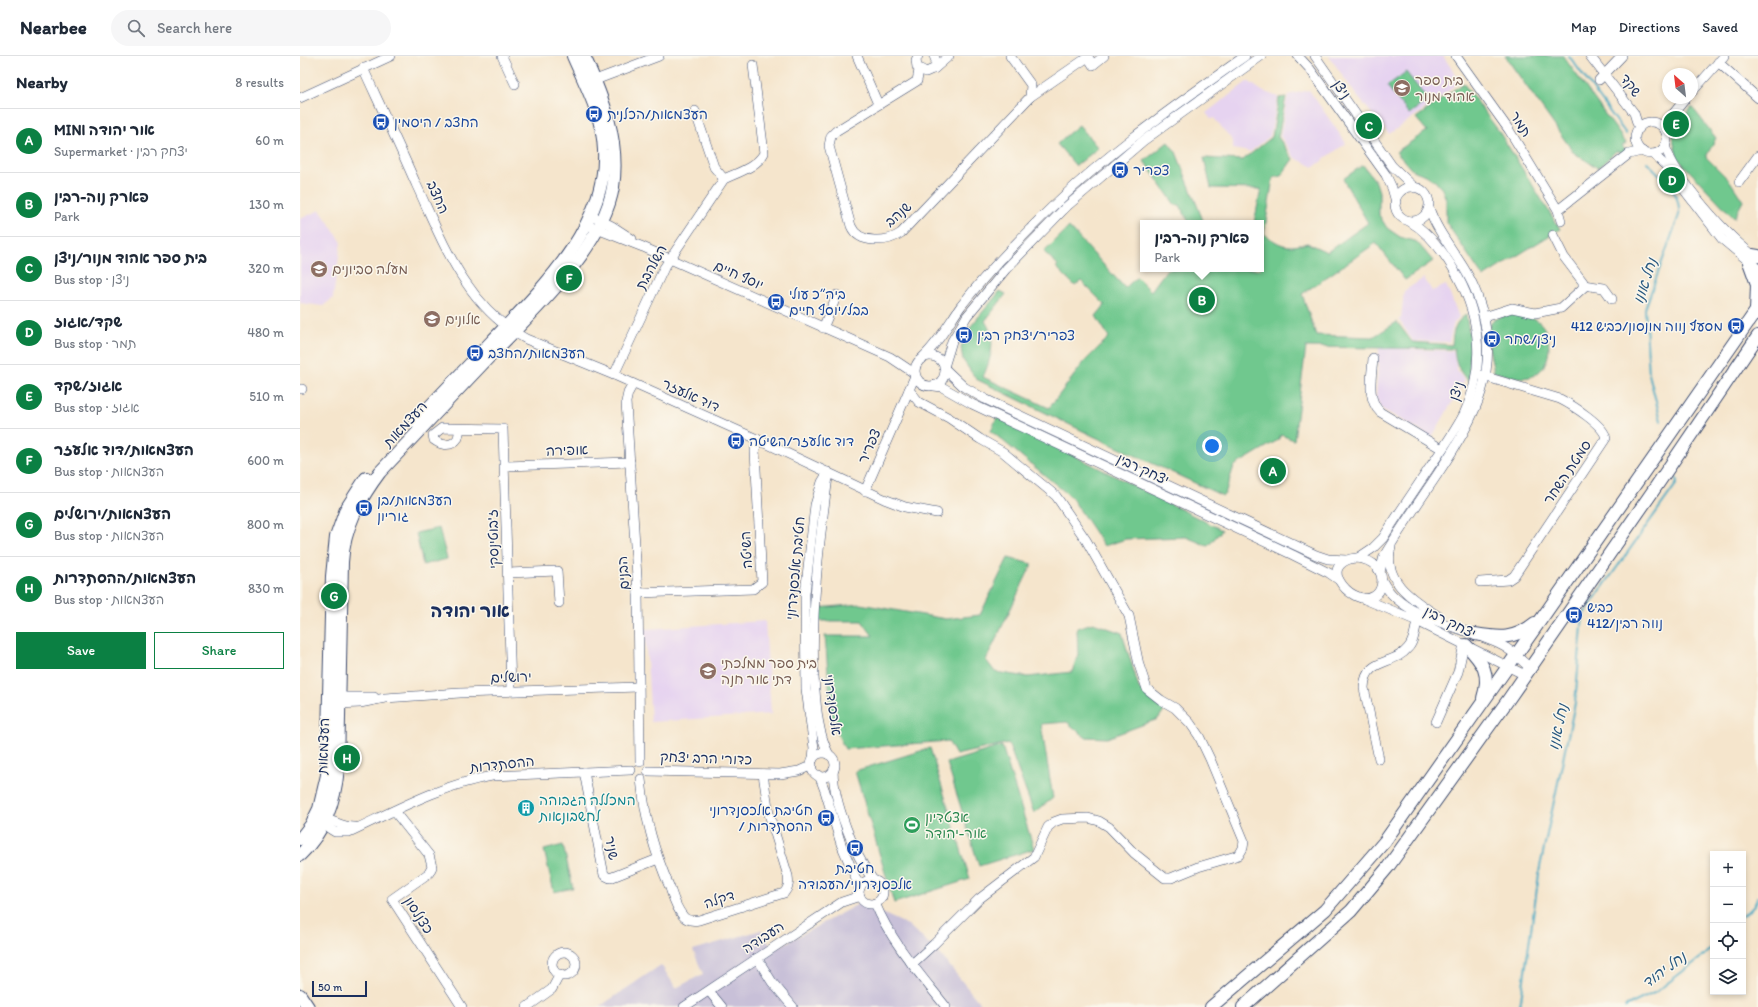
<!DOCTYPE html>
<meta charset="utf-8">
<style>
body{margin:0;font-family:Itim,"Playpen Sans Hebrew",sans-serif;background:#f6f6f7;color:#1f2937}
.controls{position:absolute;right:12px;bottom:12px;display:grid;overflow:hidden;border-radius:0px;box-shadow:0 2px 6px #0003}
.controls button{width:36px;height:36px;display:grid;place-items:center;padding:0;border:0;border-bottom:1px solid #e0e1e3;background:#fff;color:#1f2937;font:20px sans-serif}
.compass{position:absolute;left:1362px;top:12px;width:36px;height:36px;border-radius:50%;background:#fff;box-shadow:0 2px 6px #0003;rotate:332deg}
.scale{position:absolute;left:12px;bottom:10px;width:55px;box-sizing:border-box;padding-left:4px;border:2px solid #1b2f5e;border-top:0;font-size:11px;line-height:14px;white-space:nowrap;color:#1b2f5e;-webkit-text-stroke:3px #fbf7ec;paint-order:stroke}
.you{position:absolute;left:912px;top:390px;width:14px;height:14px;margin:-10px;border:3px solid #fff;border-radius:50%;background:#1a73e8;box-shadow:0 0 0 6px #1a73e833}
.badge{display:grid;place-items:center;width:26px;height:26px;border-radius:50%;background:#0b8043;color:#fff;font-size:13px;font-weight:700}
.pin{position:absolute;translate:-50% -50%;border:2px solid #fff;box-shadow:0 1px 4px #0006}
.popup{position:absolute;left:840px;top:164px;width:124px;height:52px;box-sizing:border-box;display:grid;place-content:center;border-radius:0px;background:#fff;filter:drop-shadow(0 1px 3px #0005);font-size:13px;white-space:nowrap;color:#747a83}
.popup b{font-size:15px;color:#1f2937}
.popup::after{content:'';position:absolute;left:50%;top:100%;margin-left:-8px;border:8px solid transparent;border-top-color:#fff}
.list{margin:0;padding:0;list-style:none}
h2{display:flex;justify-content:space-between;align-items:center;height:52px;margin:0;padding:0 16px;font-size:17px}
h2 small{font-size:13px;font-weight:400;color:#747a83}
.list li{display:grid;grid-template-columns:26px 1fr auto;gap:12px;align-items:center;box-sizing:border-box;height:64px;padding:0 16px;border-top:1px solid #e0e1e3}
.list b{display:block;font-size:15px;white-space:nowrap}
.list p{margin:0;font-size:13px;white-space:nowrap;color:#747a83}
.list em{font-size:13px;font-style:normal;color:#747a83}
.actions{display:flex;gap:8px;padding:12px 16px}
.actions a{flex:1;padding:9px 0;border:1px solid #0b8043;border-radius:0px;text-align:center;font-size:14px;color:#0b8043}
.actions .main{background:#0b8043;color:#fff}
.icon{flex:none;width:22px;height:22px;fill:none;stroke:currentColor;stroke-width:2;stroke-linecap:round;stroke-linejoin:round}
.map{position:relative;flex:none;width:1458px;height:951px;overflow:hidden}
header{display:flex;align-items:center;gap:24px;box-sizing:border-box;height:56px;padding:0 20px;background:#fff;border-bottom:1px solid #e0e1e3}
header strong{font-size:19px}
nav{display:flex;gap:22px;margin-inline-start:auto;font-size:14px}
.search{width:280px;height:36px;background:#f6f6f7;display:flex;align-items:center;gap:10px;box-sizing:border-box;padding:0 14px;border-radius:22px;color:#747a83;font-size:15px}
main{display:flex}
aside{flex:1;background:#fff}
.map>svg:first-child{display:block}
.built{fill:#e6d3f0}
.industrial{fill:#c8c0d8}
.green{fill:#70c88e;stroke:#467c76}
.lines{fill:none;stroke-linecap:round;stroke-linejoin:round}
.stream{stroke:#43a8c3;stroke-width:2}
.minor-casing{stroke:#3c4a6e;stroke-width:10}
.major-casing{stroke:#3c4a6e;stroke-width:14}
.minor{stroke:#fff;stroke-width:9}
.major{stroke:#fff;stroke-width:12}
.labels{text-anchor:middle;stroke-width:3;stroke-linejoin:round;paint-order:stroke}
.education-label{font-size:14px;fill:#785e54;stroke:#fbf7ec;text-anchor:start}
.street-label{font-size:14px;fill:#1b2f5e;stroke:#fbf7ec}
.transit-label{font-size:14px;fill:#164399;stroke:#fbf7ec;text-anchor:start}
.culture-label{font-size:14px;fill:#0d838f;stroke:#fbf7ec;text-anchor:start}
.leisure-label{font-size:14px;fill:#27864d;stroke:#fbf7ec;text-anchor:start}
.water-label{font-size:15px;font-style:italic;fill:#295981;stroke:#fbf7ec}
.district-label{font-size:18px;font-weight:bold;fill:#1b2f5e;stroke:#fbf7ec}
</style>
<header>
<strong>Nearbee</strong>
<div class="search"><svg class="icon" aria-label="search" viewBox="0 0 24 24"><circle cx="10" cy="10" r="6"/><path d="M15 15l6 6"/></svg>Search here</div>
<nav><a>Map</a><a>Directions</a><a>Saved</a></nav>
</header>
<main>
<aside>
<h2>Nearby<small>8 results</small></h2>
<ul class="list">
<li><span class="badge">A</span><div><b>MINI אור יהודה</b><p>Supermarket · יצחק רבין</p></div><em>60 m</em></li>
<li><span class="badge">B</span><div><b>פארק נוה-רבין</b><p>Park</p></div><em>130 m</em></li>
<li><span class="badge">C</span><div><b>בית ספר אהוד מנור/ניצן</b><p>Bus stop · ניצן</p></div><em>320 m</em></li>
<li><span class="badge">D</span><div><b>שקד/אגוז</b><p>Bus stop · תמר</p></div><em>480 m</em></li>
<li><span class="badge">E</span><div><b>אגוז/שקד</b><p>Bus stop · אגוז</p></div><em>510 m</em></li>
<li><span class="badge">F</span><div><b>העצמאות/דוד אלעזר</b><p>Bus stop · העצמאות</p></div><em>600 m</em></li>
<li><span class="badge">G</span><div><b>העצמאות/ירושלים</b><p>Bus stop · העצמאות</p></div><em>800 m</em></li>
<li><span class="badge">H</span><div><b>העצמאות/ההסתדרות</b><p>Bus stop · העצמאות</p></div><em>830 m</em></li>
</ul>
<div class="actions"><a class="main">Save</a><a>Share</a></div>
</aside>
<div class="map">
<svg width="1458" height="951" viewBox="0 0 1458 951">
<rect width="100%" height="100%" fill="#fbf7ec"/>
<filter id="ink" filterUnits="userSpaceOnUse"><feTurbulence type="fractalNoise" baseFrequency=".025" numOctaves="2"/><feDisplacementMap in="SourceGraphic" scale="8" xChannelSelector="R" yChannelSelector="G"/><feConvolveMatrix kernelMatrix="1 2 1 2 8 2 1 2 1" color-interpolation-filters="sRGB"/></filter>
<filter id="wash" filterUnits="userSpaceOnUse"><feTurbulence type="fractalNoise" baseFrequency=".012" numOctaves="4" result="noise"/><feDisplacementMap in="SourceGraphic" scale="16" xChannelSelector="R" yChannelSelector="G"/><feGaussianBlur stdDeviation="0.9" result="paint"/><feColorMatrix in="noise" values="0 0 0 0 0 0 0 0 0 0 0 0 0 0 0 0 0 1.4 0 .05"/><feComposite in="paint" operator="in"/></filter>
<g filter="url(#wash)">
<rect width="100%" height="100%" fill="#f5e5cc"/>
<g class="built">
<path d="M1029,0H1143L1160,25L1132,48L1089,78L1057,40Z"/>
<path d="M948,25L962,35L978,41L970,80L950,96L933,93V85L914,62L911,63L906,57Z"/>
<path d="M1009,34L1046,87L1014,111L995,102L980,80L988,39Z"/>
<path d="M20,154L41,185L33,242L23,250L0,247V163Z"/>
<path d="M1124,222L1132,235L1146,229L1152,243L1159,261L1154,267L1149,286L1113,285L1099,264L1101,262L1104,235Z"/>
<path d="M1079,292L1153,295L1157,314L1165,324L1132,381L1082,353L1076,342Z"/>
<path d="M465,565L471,658L351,666L345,573Z"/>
</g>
<path class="industrial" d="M560,847L608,869L639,897L683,951H299L361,909L376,932L403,918L393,894L461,874L473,894Z"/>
<g class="green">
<path d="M1205,0H1263L1326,87L1322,90L1329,98L1316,95L1298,112L1274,97Z"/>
<path d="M1106,16L1128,44L1109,58L1087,30Z"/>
<path d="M1163,27L1198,74L1260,173L1183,221L1146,166V143L1142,133L1135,125L1126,119L1112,114L1096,96L1127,75L1116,62Z"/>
<path d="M986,41L978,81L993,103L981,120L973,122L964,178C981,190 987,193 1007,187L1027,196L1068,167L1043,123L1063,109L1076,126L1079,136V159L1087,172L1100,181L1117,186L1133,205L1105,224L1076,187L1002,238L1016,279L1073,281L1097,266L1112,286L1152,289C1153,276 1154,266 1166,259L1170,281L1169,325C1159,318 1155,304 1154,293L1006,291L994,384L981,379L978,384L934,410L925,438L923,440L793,380L676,323L663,304L661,292L664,282L671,270L700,235L706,238L685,265C697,283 691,303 683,321L749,352L785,305L809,281L796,260L805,249L781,225L775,230L756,211L758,209L744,196L769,171L825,232L837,221L851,235L867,213H961V167H954L961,133L911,132L904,102L943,104L972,81L979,42Z"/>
<path d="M1392,51L1416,82L1406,101L1430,125L1443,145L1434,162L1378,103L1372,80L1376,70Z"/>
<path d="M779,69L798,92L776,110L757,88L769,77Z"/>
<path d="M868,86L876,96L904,167H889L880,149H875L844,105Z"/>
<path d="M1217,258C1223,260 1232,261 1237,264C1253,276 1253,308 1236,318C1225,326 1206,319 1194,316C1192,305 1183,273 1193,265C1199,260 1209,259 1217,258Z"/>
<path d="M697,361L922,474L908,490L886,481L826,483L804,490L771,441L691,375Z"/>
<path d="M139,472L147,503L123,509L116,477Z"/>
<path d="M708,502L732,508L686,604L695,616L728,621L772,616L778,598L777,572L793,567L822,577L839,632L865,653L858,663L807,682L785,681L767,666L741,668L753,742L734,757L708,687L656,699L648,685L545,693L532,667L525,580H573L562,565H517L518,552L560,548L646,563L680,559Z"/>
<path d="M702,690L734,793L679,810L647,707Z"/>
<path d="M630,692L670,823L594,847L555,715Z"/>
<path d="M263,789L273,832L254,836L244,794Z"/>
</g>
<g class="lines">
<g class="stream">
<path d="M1269,0L1326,78"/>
<path d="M1347,106C1362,122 1381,135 1379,159L1345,253L1349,318L1361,365"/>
<path d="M1443,860L1455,848L1458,841"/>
<path d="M1220,951L1240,811L1275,647L1283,559L1377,427L1376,422"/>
<path d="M1325,951L1356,936L1403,900L1413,890"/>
</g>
</g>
</g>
<g filter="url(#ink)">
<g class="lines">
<g class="minor-casing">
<g id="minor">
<path d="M202,0L215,28"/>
<path d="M557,0L578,48"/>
<path d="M618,0L616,4L617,11L626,16L635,12L636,5L634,0"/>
<path d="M998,0L1010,13L1086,119L1092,132L1096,146"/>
<path d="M1015,0L1092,110L1115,132"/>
<path d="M1156,0L1209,74L1258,154"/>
<path d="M1290,0L1334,57L1339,73"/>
<path d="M1418,6L1458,42"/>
<path d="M63,12C81,51 99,89 116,128C143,186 166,251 226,283L314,319L457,383L584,443L605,451L637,457"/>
<path d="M634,13L649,0"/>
<path d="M619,14L617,25L536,75L531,80L529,90L551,170C559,189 588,186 601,177L730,41L731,29L710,0"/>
<path d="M1299,24L1322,0"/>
<path d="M290,26L359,0"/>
<path d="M1392,36L1424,0"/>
<path d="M730,41L788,1L793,9L804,0"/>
<path d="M0,42L91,0"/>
<path d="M395,55L414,111L424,123C437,117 457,111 464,97L453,9"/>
<circle cx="1351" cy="82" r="16"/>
<path d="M1366,76L1369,63L1386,42"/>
<path d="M1365,90C1376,124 1428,181 1457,202"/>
<path d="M1353,98L1365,109L1422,183L1458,213"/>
<path d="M1439,126L1458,100"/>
<circle cx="1112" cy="148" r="17"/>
<path d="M290,159L312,170L332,183"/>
<path d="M1261,165L1258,154L1329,98L1342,95"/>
<path d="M292,171L343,191L590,301L614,317"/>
<path d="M1283,229L1304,232L1312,243"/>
<path d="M1184,261L1212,252L1235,257L1261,252L1284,231L1283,226L1264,201L1253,179"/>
<path d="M523,272L537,239"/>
<circle cx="630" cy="315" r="15"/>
<path d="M623,301C639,286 649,267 661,250C682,223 706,197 730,173C794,106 870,53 945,0"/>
<path d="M1073,302C1072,320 1066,342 1080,356L1142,393"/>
<path d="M644,311L652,285L667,260L706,213L766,151L843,85L961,0"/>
<path d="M645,313L664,331L685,343L1016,499L1028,503L1046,504"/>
<path d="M314,319L364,212L424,123"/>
<path d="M333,328L328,337L326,346L338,537L340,706"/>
<path d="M634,330L642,331L672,348L993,499L1029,517L1039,524"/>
<path d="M0,333H2"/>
<path d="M609,334L619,346L649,362L680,383L703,396L756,440L786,484L829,560L839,609L847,633L861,644L875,652L890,667L899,680L910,703L944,785L943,792L939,799L898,811L871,822H865L834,797L809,771L799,765L788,762L762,763L754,766L748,771L734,801L679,843L634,888L612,908"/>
<path d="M160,373L158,382C152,391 142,390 134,384L133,379L142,372L203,373L211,634"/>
<path d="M205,410L330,406"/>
<path d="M528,421C519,488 511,554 514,621C516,647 517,675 529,699"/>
<path d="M565,435L615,320"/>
<path d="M1091,491C1082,526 1114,544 1138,560"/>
<path d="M1056,502C1096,505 1085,556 1054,539C1048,536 1043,531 1039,524C1032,511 1044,503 1056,502Z"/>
<path d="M1058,502L1073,492L1083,482C1098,458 1114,435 1130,411C1142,394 1154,377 1164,358C1185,314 1181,263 1158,221C1146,199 1130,177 1109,165"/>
<path d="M1080,516L1084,500C1100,473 1119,446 1137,419C1176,360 1204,312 1177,239C1166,207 1140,184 1129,152"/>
<path d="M208,517L257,515L259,547"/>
<path d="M1083,526C1102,563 1165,571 1201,589C1212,594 1221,604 1230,612"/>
<path d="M1180,526L1208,524L1214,520L1306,382C1304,369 1272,349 1260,343L1180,319"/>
<path d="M338,537L453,533L462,526L455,395L457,383"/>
<path d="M1062,542L1117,565L1225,619"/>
<path d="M35,641H74"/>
<path d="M39,648L60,647L85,642L160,637L338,631"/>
<path d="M1136,666L1158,616L1164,588"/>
<circle cx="523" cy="709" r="12"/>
<path d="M513,703L514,692L506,633L505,538L515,449L522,426L528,416"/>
<path d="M1079,703L1064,632C1065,601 1094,610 1108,592C1114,586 1115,574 1117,565"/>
<path d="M348,715L480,718L499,715L512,709"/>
<path d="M533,715C534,747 554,798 573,824"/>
<path d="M284,716L304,819L310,822L358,803"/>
<path d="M519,719L525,735L541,788L560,832"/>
<path d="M341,723C345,763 354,795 370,832C373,841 376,852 383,860C387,865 393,865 399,864L484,837C489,831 489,827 488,820L469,758L463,718"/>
<path d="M94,755L129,799L132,811L129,817L92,843L162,951"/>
<path d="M20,762C33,763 42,772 55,771"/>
<path d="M19,766L35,776H49C96,754 141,729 192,720L331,714"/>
<circle cx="571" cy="836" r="12"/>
<path d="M575,847C591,886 620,918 646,951"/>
<circle cx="264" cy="908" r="12"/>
<path d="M457,902L472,926L493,951"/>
<path d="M409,935L422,951"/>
<path d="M227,951L252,933L260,918"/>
<path d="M384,951L542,846L560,840"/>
</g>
</g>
<g class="major-casing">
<g id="major">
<path d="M1452,199L1458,200"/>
<path d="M1449,206L1457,228L1456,255"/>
<path d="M115,366C141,339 166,312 192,285C240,235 308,170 304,94C303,61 286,30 273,0"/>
<path d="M1175,578C1200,582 1214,584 1235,567"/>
<path d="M1166,589C1183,607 1191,617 1183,642"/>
<path d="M0,783L11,769L19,753L27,719L32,520L36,481L46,453L66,422"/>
<path d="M0,799C25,775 35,746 38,712L42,506C44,472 59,444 80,416C116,378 152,340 188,302C230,258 303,193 313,131C320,84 303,42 284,0"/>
<path d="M0,939L8,951"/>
<path d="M911,951L1025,854L1085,785L1247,555L1458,252"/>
<path d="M943,951L1051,855L1088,811L1208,644L1353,435L1458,280"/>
</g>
</g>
<use href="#minor" class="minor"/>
<use href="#major" class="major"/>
</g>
</g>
<defs>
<g id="school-disc" transform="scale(0.9)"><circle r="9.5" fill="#8d6e63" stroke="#fbf7ec"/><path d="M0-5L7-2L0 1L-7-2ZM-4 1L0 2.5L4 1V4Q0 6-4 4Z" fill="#fff"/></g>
<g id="bus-disc" transform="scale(0.9)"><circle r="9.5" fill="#1a4fb4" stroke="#fbf7ec"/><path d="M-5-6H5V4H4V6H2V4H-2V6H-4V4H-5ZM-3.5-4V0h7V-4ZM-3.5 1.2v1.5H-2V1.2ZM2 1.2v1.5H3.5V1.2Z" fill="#fff"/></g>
<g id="building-disc" transform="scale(0.9)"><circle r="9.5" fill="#0f9aa8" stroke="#fbf7ec"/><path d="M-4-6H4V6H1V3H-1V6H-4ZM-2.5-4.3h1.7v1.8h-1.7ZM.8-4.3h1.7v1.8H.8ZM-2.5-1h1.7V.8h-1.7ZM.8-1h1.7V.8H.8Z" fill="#fff"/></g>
<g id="stadium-disc" transform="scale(0.9)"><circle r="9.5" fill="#2e9e5b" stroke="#fbf7ec"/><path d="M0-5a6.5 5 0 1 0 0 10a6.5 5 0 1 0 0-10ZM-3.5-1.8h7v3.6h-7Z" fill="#fff"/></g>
</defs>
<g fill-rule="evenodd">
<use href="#school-disc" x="1102" y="32"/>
<use href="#bus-disc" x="294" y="58"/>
<use href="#bus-disc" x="81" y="66"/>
<use href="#bus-disc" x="820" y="114"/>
<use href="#school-disc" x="19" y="213"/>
<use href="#bus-disc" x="476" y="246"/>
<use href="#school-disc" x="132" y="263"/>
<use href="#bus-disc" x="1436" y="270"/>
<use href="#bus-disc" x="664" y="279"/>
<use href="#bus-disc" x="1192" y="283"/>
<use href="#bus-disc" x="175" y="297"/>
<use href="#bus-disc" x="436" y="385"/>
<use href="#bus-disc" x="64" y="452"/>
<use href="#bus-disc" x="1274" y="559"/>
<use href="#school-disc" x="408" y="615"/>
<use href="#building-disc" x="226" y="752"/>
<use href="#bus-disc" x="526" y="762"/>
<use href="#stadium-disc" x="612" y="769"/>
<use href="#bus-disc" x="555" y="792"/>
</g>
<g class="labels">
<g class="education-label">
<text x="1115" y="29">בית ספר<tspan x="1115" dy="16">אהוד מנור</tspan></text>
<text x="32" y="218">מעלה סביונים</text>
<text x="145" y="268">אלונים</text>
<text x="421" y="612">בית ספר ממלכתי<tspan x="421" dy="16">דתי אור חנה</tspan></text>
</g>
<g class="street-label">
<text transform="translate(1331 29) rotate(53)" y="5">שקד</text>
<text transform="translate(1042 33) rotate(54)" y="5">ניצן</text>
<text transform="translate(1221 68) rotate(57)" y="5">תמר</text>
<text transform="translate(138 141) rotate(66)" y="5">החצב</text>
<text transform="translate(598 158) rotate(-41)" y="5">שנהב</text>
<text transform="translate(351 211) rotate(-61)" y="5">השלהבת</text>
<text transform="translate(439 219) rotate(24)" y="5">יוסף חיים</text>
<text transform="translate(1156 335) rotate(-72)" y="5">ניצן</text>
<text transform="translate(391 339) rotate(24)" y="5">דוד אלעזר</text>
<text transform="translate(105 368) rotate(-47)" y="5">העצמאות</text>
<text transform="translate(569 390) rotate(-66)" y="5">צפריר</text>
<text transform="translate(267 394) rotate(-2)" y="5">אופירה</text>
<text transform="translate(843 413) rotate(25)" y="5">יצחק רבין</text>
<text transform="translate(1267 416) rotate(-56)" y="5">סמטת השחר</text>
<text transform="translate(193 483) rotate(-92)" y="5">ז'בוטינסקי</text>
<text transform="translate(446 494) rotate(-93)" y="5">השיטה</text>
<text transform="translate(495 512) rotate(-85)" y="5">חטיבת אלכסנדרוני</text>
<text transform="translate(323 517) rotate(-94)" y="5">הבנים</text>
<text transform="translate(1150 566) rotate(26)" y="5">יצחק רבין</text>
<text transform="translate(211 621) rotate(-2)" y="5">ירושלים</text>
<text transform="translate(533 649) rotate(82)" y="5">אלכסנדרוני</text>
<text transform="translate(23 690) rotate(-88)" y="5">העצמאות</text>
<text transform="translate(406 702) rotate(2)" y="5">כדורי הרב יצחק</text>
<text transform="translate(202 708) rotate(-6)" y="5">ההסתדרות</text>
<text transform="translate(312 792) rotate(80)" y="5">שניר</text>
<text transform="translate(419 843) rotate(-18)" y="5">דקלה</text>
<text transform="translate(119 859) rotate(57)" y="5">כצנלסון</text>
<text transform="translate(463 881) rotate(-33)" y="5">העבודה</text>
</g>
<g class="transit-label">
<text x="307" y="63">העצמאות/הכלנית</text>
<text x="94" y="71">החצב / היסמין</text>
<text x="833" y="119">צפריר</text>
<text x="489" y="243">ביה״כ עולי<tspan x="489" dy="16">בבל/יוסף חיים</tspan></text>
<text x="1423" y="275" text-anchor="end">מסעף נווה מונסון/כביש 412</text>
<text x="677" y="284">צפריר/יצחק רבין</text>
<text x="1205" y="288">ניצן/שחר</text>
<text x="188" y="302">העצמאות/החצב</text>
<text x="449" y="390">דוד אלעזר/השיטה</text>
<text x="77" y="449">העצמאות/בן<tspan x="77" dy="16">גוריון</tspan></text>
<text x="1287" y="556">כביש<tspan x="1287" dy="16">412/נווה רבין</tspan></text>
<text x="513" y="759" text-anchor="end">חטיבת אלכסנדרוני<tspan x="513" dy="16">/ ההסתדרות</tspan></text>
<text x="555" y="817" text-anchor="middle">חטיבת<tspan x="555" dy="16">אלכסנדרוני/העבודה</tspan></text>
</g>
<g class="culture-label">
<text x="239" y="749">המכללה הגבוהה<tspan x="239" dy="16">לחשבונאות</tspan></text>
</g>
<g class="leisure-label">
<text x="625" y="766">אצטדיון<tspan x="625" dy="16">אור-יהודה</tspan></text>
</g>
<g class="water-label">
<text transform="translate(1345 225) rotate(-72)" y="5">נחל אונו</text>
<text transform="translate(1258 671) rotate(-78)" y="5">נחל אונו</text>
<text transform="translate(1364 914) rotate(-36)" y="5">נחל יהוד</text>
</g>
<g class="district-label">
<text x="170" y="561">אור יהודה</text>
</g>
</g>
</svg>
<div class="controls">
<button>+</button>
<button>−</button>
<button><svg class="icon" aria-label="locate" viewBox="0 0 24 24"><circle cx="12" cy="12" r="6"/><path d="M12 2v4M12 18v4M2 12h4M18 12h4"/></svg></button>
<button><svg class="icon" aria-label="layers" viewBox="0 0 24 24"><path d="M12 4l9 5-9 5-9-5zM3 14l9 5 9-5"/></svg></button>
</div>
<svg class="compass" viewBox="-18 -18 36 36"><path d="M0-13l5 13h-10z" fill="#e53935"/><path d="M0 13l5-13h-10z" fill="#747a83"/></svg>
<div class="scale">50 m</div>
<div class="you"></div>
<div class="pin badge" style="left:973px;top:415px">A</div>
<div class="pin badge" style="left:902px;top:244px">B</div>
<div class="popup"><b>פארק נוה-רבין</b>Park</div>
<div class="pin badge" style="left:1069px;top:70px">C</div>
<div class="pin badge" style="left:1372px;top:124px">D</div>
<div class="pin badge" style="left:1376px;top:68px">E</div>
<div class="pin badge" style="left:269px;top:222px">F</div>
<div class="pin badge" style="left:34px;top:540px">G</div>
<div class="pin badge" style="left:47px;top:702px">H</div>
</div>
</main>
